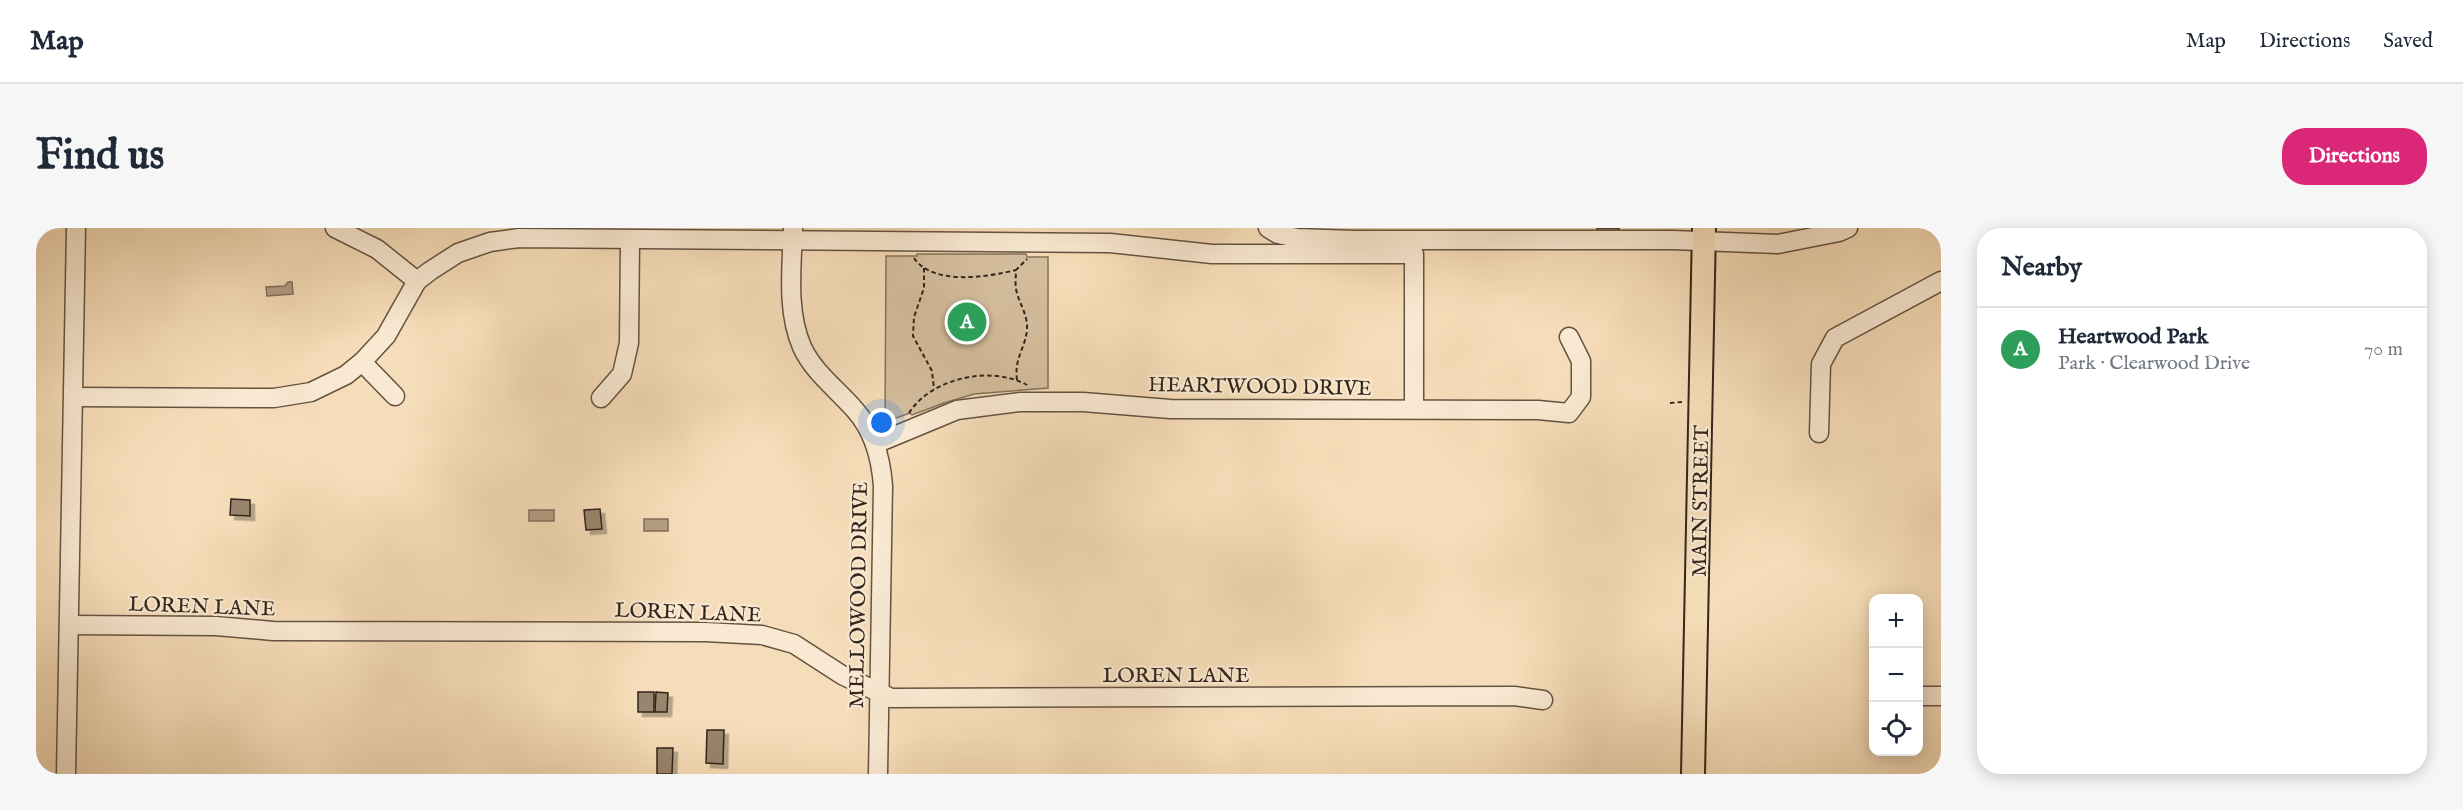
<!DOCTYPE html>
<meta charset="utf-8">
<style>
body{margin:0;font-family:"IM FELL English",serif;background:#f6f6f7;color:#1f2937}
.controls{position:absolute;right:18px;bottom:18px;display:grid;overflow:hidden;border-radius:12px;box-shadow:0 3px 15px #0003}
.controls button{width:54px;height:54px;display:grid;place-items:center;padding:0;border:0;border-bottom:2px solid #e0e1e3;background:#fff;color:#1f2937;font:30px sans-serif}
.you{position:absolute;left:846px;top:195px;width:21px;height:21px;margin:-15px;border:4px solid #fff;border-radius:50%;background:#1a73e8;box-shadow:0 0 0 9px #1a73e833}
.badge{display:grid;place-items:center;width:39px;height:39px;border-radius:50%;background:#db2777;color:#fff;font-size:20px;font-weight:700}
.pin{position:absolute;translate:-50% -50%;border:3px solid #fff;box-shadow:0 2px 6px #0006}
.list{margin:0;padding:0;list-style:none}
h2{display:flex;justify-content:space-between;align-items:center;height:78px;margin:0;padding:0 24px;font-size:26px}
h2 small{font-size:20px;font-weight:400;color:#747a83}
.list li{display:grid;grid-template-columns:39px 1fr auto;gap:18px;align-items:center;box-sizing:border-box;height:84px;padding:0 24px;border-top:2px solid #e0e1e3}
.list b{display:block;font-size:22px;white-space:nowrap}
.list p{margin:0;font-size:20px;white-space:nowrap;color:#747a83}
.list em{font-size:20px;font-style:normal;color:#747a83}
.icon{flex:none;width:33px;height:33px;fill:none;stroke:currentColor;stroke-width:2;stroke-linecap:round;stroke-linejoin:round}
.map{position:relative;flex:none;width:1905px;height:546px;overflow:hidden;border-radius:24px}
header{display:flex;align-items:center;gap:36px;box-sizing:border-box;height:84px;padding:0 30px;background:#fff;border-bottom:2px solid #e0e1e3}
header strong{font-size:28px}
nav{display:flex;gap:33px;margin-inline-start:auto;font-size:21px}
.intro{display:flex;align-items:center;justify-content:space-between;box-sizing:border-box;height:144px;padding:0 36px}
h1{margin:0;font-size:42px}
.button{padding:15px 27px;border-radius:24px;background:#db2777;color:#fff;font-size:21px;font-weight:700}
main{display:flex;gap:36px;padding:0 36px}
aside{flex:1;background:#fff;border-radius:24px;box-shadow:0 3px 15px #0003}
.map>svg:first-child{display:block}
.green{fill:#d5be9e;stroke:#84725c;stroke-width:1.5}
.water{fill:#b49e83;stroke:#806e59;stroke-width:1.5}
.building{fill:#98856d;stroke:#33251b;stroke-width:1.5;filter:url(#shadow)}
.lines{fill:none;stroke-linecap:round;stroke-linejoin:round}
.minor-casing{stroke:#645342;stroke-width:21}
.major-casing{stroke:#33251b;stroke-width:26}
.path{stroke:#33251b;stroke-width:2;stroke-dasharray:4.5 3;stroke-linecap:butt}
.minor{stroke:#f9e9d2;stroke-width:18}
.major{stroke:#f6ddb9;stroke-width:22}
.labels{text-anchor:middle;stroke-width:4.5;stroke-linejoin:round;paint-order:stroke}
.street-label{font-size:21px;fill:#33251b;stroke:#f9e9d2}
</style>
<header>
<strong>Map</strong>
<nav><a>Map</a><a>Directions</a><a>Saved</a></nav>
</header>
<div class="intro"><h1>Find us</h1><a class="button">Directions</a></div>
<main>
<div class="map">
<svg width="1905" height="546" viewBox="0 0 1905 546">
<defs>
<filter id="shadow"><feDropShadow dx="4.5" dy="4.5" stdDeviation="0" flood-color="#0004"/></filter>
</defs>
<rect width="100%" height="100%" fill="#f6ddb9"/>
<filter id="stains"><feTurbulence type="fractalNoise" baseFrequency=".00333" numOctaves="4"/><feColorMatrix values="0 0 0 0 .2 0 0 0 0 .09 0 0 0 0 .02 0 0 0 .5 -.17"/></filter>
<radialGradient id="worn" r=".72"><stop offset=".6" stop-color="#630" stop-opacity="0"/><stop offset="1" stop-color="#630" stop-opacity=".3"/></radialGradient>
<path class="green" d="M881,26H990L991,29H1012V160L938,166L908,175L876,187L874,185L849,194L850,28H881Z"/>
<g class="water">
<path d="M252,54H256L257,66L231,68L230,59L249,58Z"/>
<rect x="493" y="282" width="25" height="11"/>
<rect x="608" y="291" width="24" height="12"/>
</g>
<g class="building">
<rect x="1561" y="0" width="22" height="6"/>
<path d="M195,271L214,272V288L194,287Z"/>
<path d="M564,281L566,301L550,302L548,282Z"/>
<rect x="602" y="464" width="16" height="20"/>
<path d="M620,464L632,465L631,484H619Z"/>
<path d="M671,502H688L687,536L670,535Z"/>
<path d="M621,520H637L636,546H621Z"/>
</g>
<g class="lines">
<g class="minor-casing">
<g id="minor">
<path d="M299,0L341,21L381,53"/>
<path d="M757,0C756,39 750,82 766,119C778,145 801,161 819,182C838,203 845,231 847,258L842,546"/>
<path d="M1232,0L1242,6L1261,10L1318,12H1637L1742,16L1803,4L1812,0"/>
<path d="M326,134L359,168"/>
<path d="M38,169L238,170L275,164L310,147L326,134L350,108L381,53L394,43L422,25L454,14L483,10L1074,15L1176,26H1378V181"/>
<path d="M565,170L586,146L593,115L594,12"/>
<path d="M1783,205L1785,136L1799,110L1905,53"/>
<path d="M839,216L921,182L984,174H1047L1134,181L1502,182L1533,185L1545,169V133L1533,109"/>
<path d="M33,397L180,398L237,403L669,404L726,407L758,416L806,447L855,470L1478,468L1507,472"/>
<path d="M1882,468H1905"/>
<path d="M30,546L40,0"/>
</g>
</g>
<g class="major-casing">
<path id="major" d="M1657,546L1668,0"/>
</g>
<g class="path">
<path d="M878,30C897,58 952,49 980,42"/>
<path d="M888,40V60L878,89L877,108L896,143L898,161"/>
<path d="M981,152C978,130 989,121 991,102C992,86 983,76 980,61C979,56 980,48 980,42L991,31"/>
<path d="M1634,175L1646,174"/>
<path d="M873,185C895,150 955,137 991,157"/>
</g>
<use href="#minor" class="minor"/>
<use href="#major" class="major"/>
</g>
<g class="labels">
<g class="street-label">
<text transform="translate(1224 158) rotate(1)" y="7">HEARTWOOD DRIVE</text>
<text transform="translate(1664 273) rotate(-89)" y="7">MAIN STREET</text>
<text transform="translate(822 367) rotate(-89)" y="7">MELLOWOOD DRIVE</text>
<text transform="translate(166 378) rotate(2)" y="7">LOREN LANE</text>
<text transform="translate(652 384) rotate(2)" y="7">LOREN LANE</text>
<text x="1140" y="454">LOREN LANE</text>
</g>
</g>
<rect width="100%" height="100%" filter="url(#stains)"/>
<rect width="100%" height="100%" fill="url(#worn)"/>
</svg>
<div class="controls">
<button>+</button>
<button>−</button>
<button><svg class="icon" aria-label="locate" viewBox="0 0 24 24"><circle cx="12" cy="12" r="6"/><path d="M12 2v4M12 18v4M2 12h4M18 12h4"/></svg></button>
</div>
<div class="you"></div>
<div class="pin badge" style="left:931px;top:94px;background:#2e9e5b">A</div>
</div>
<aside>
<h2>Nearby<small></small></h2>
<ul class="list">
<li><span class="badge" style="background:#2e9e5b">A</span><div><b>Heartwood Park</b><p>Park · Clearwood Drive</p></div><em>70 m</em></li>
</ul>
</aside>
</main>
